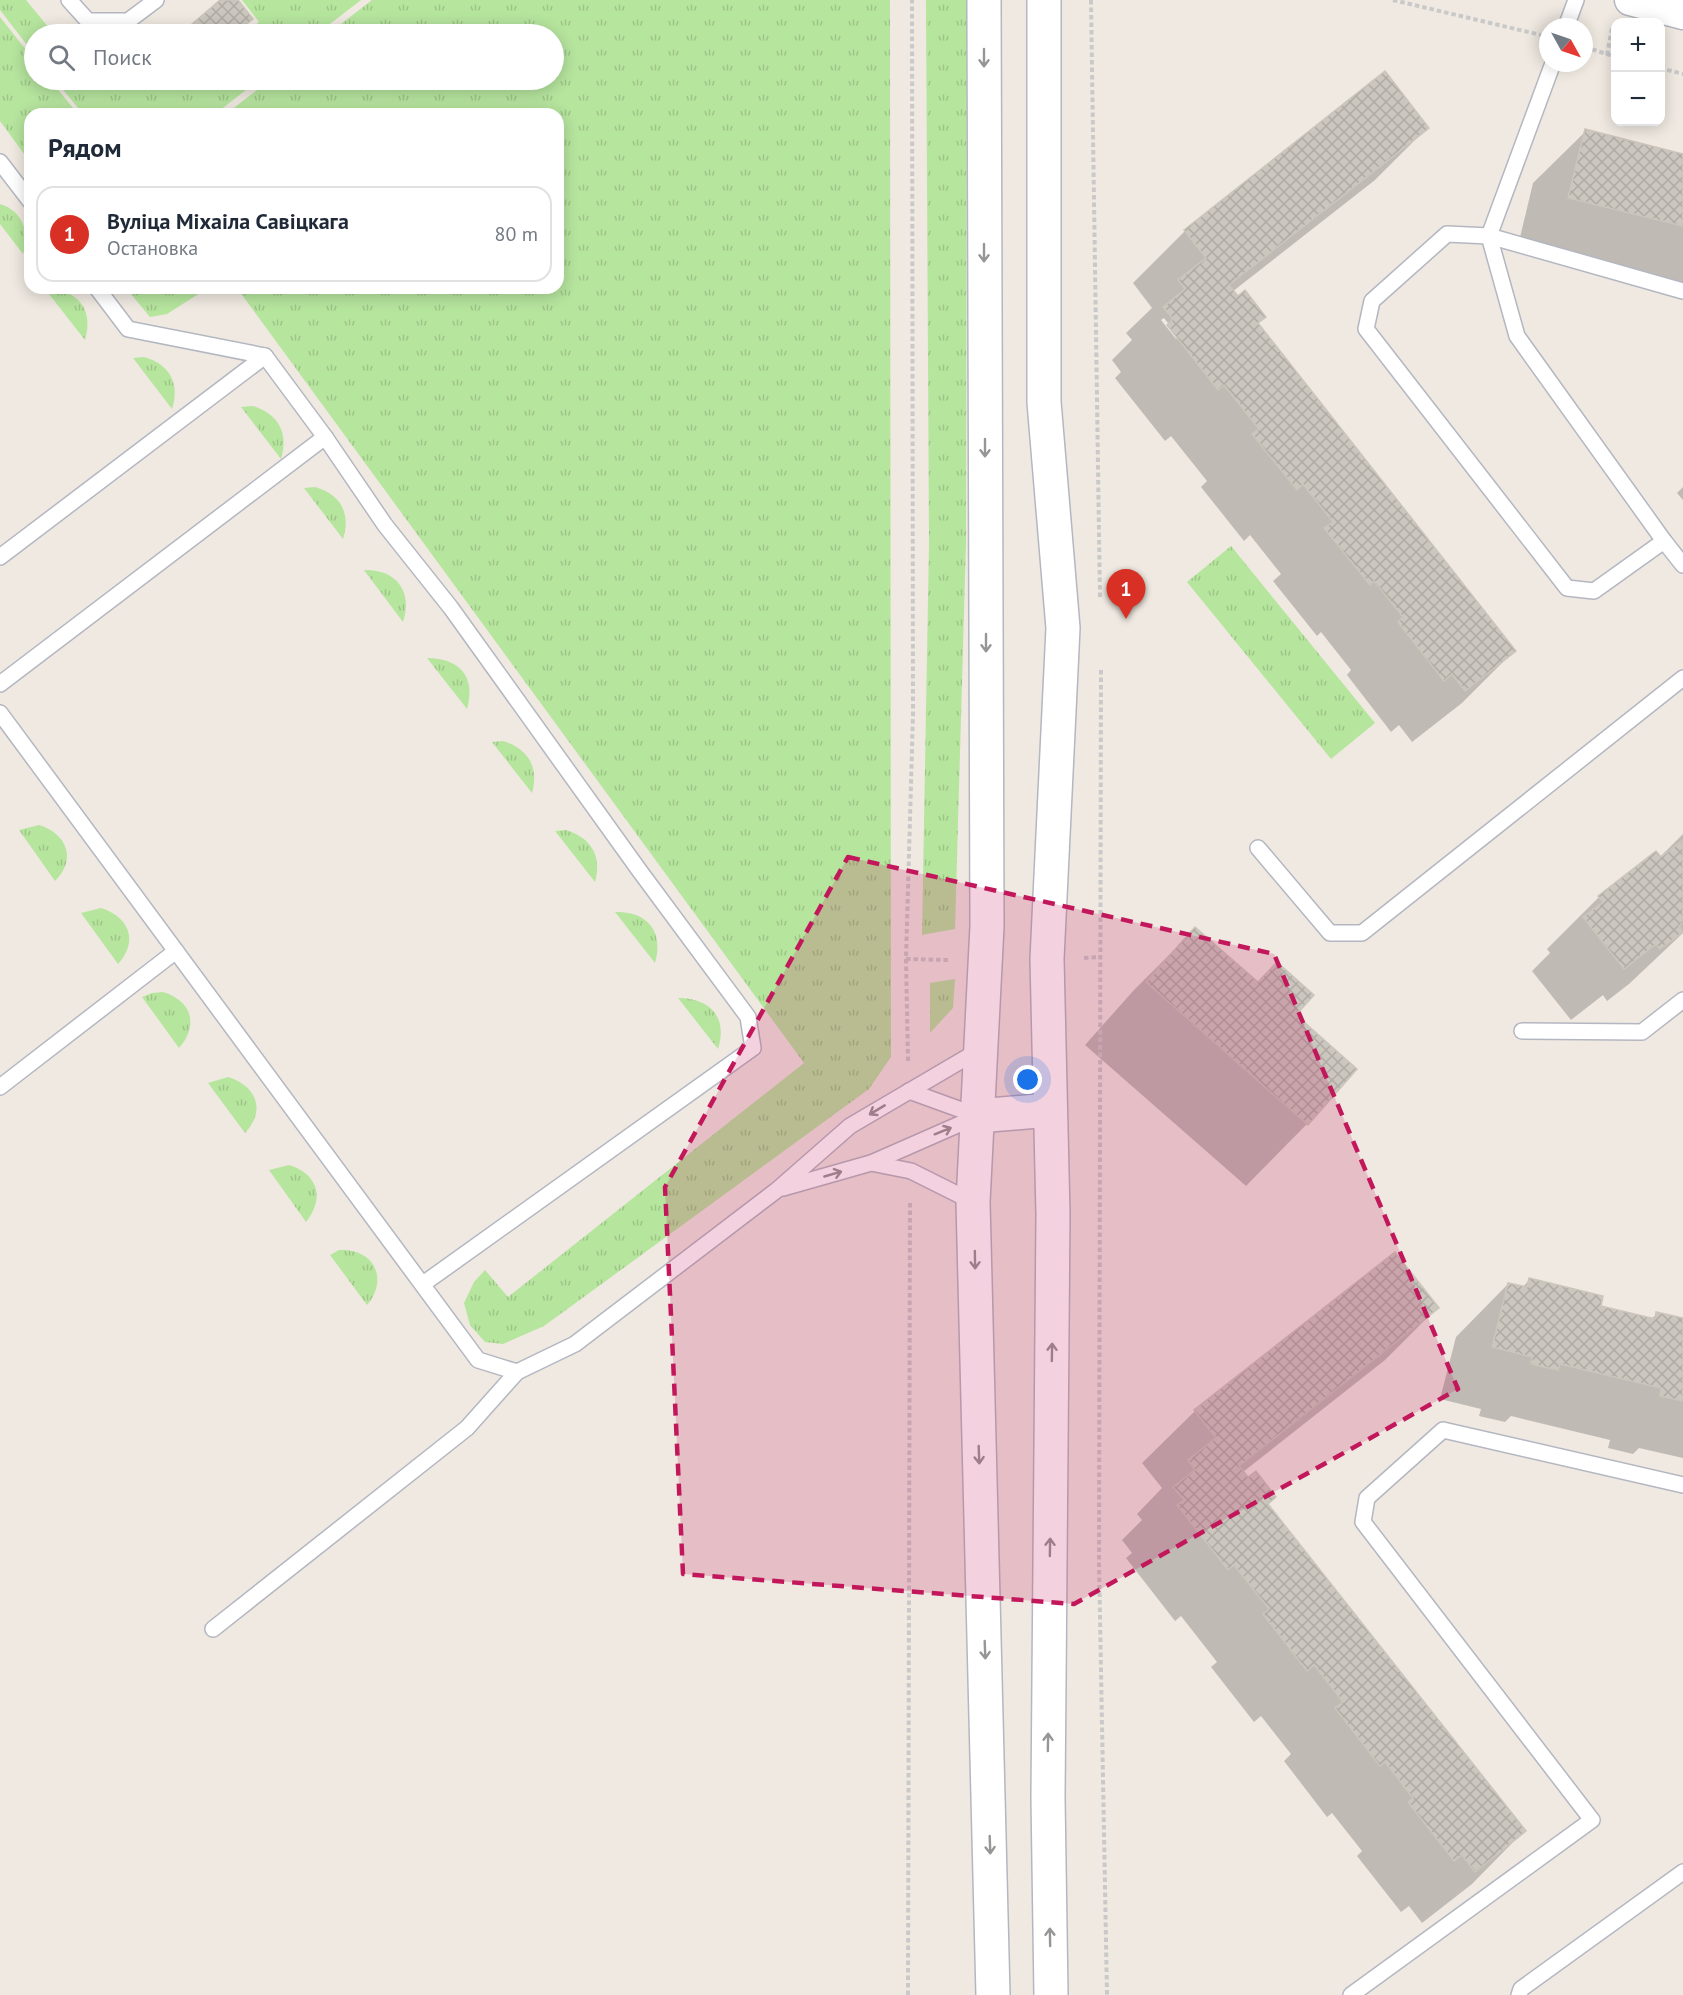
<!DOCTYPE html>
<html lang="ru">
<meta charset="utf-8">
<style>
body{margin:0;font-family:"PT Sans",sans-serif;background:#f2f2f3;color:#1f2937}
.controls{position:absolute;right:18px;top:18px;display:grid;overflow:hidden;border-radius:12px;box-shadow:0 3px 15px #0003}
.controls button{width:54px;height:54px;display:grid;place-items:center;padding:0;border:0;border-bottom:2px solid #e0e1e3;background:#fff;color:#1f2937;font:30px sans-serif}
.compass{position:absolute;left:1539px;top:18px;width:54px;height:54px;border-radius:50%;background:#fff;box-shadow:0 3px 15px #0003;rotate:130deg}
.you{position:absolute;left:1028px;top:1080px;width:21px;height:21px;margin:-15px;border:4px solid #fff;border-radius:50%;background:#1a73e8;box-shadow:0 0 0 9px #1a73e833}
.badge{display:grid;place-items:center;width:39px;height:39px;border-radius:50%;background:#d93025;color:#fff;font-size:20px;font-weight:700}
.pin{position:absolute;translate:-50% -50px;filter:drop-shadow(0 2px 3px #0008)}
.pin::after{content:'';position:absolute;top:32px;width:21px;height:18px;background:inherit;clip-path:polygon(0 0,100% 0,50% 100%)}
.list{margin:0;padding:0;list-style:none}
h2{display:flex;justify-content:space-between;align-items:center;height:78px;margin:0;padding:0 24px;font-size:26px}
h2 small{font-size:20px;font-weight:400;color:#747a83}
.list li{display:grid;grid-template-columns:39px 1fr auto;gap:18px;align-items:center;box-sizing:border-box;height:96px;margin:0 12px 12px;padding:0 12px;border:2px solid #e0e1e3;border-radius:18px}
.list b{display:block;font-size:22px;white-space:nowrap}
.list p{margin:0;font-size:20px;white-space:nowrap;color:#747a83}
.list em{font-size:20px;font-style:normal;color:#747a83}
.icon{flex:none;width:33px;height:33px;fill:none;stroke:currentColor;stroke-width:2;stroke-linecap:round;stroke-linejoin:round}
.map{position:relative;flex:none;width:1683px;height:1995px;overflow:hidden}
.search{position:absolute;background:#fff;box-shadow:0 3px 15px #0003;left:24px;top:24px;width:540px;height:66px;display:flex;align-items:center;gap:15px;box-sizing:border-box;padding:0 21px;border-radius:33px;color:#747a83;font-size:22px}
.panel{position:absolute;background:#fff;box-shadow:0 3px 15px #0003;left:24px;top:108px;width:540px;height:186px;border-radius:18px}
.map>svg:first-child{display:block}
.grass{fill:url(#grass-tufts)}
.shadow{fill:#0003;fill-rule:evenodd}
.building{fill:url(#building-cross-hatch);stroke:#cbc5ba;stroke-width:1.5}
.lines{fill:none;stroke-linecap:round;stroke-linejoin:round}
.service-casing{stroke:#b4b7c1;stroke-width:18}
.minor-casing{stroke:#b4b7c1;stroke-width:33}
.secondary-casing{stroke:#b4b7c1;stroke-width:36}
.path{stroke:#c9c9c9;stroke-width:4;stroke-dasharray:4.5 3;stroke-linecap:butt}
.service{stroke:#fff;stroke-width:15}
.minor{stroke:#fff;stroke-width:30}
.secondary{stroke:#fff;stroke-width:33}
.oneway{stroke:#969696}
.marked{fill:#c2185b;fill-opacity:0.2;stroke:#c2185b;stroke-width:4.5;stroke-dasharray:12 8;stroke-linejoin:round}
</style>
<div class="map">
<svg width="1683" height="1995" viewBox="0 0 1683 1995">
<defs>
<pattern id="grass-tufts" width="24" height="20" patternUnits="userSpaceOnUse" patternTransform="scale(1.5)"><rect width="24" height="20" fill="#b6e59e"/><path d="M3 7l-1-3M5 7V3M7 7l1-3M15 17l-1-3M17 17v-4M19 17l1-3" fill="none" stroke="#9dc588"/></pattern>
<pattern id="building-cross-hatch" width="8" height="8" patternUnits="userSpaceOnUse" patternTransform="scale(1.5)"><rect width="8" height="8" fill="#cbc7bf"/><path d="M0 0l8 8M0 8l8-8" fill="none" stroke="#afaba4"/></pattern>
</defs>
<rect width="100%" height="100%" fill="#efe9e1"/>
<g class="grass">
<path d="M0,0H26L54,34H34V54L0,10Z"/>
<path d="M242,0H361L317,34H244L259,22Z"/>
<path d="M372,0H890L891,1057L869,1089L544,1326L503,1344L485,1342L470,1325L464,1303L474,1282L485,1270L508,1297L804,1063L237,288H558V114H226L270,80H554V34H328Z"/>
<path d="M926,0H967L966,542L955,929L922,935L929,544Z"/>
<path d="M0,17L34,60V80H50L78,114H30V162L0,121Z"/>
<path d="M55,80H90L96,86L104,80H259L215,114H83Z"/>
<path d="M0,204C23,211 30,233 23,254L0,224Z"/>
<path d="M126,288H208L167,314L150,317Z"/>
<path d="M45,289C78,289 94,309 85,340Z"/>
<path d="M144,357C170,364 180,384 172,409L133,358Z"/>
<path d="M253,406C278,414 289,433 281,459L241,407Z"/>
<path d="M315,487C341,494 351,514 343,539L304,488Z"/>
<path d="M1231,546L1375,723L1331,759L1187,582Z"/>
<path d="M364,570C396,569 413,591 403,622Z"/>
<path d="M427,658C460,658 476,677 467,709Z"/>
<path d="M503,741C529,749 539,768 532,793L492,742Z"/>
<path d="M39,825C67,834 77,859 55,881L19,830Z"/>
<path d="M566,830C592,838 602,857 595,882L555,831Z"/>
<path d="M101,908C129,917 139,941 118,964L81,913Z"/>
<path d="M615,912C647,911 664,931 655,963Z"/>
<path d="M955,979L953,1008L930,1033V983Z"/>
<path d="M163,992C192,1001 199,1025 179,1048L142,997L152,993Z"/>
<path d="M678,998C710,998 728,1017 718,1049Z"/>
<path d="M228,1077C257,1086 266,1111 245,1133L208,1083Z"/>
<path d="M289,1165C318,1174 325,1198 306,1222L269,1170Z"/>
<path d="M339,1250C374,1248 389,1279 367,1305L330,1255Z"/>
</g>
<g class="shadow">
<path d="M222,0H236L245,25L233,34H188L186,32Z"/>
<path d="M1427,128L1375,180L1232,292L1264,317L1257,324L1514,651L1462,703L1412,742L1399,725L1391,732L1347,675L1351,670L1321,632L1317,636L1273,581L1281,574L1250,535L1244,541L1201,487L1207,481L1171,436L1165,441L1115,378L1121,372L1112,360L1132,340L1126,333L1152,308L1133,283L1185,231ZM1164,318L1179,337L1176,339L1161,320Z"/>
<path d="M1586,131L1683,155V291L1517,250L1533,183Z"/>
<path d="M1683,487V500L1677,493Z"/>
<path d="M1683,834V933L1629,984L1607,1001L1603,995L1571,1020L1532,971L1550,953L1547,949L1599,897L1659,858Z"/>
<path d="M1195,929L1294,1015L1307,1124L1246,1186L1085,1045L1134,990Z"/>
<path d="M1395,1254L1437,1308L1385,1360L1243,1472L1524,1831L1472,1884L1422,1923L1409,1906L1401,1912L1357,1856L1362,1851L1332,1813L1327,1817L1284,1761L1291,1754L1261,1716L1254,1722L1211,1667L1217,1662L1181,1616L1175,1621L1126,1558L1132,1553L1122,1540L1142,1520L1137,1514L1162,1488L1142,1463L1195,1411Z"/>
<path d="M1529,1280L1599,1307L1651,1319L1657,1314L1683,1320V1458L1639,1448L1633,1454L1608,1448L1610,1440L1511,1416L1505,1422L1479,1416L1481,1409L1440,1399L1456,1337L1508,1284L1522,1288Z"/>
</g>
<g class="building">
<path d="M220,0H238L253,19L234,34H200L192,24Z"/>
<path d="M1385,71L1429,128L1229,285L1238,296L1245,290L1266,317L1258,323L1516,651L1465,691L1452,674L1444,681L1398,622L1403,617L1374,581L1370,585L1324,528L1333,522L1303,484L1297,490L1252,434L1259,429L1224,385L1218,390L1167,325L1173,319L1163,307L1185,289L1178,280L1206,258L1184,230Z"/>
<path d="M1585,129L1683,154V226L1568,198Z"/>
<path d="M1683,840V922L1679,926L1683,932L1660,949L1656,944L1624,969L1583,917L1603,902L1598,896L1656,851L1661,857Z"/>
<path d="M1195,927L1258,982L1277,962L1314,995L1296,1015L1357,1069L1308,1125L1146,982Z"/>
<path d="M1395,1252L1439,1308L1239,1466L1248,1477L1256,1471L1276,1497L1268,1504L1526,1831L1475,1872L1462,1855L1454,1861L1408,1802L1413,1798L1385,1762L1380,1766L1335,1708L1343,1702L1314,1665L1307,1671L1263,1614L1269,1609L1234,1565L1228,1570L1177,1505L1184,1500L1173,1487L1195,1470L1188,1460L1216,1438L1194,1410Z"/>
<path d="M1529,1278L1603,1296L1601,1306L1655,1319L1656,1312L1683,1318V1401L1660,1396L1661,1388L1560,1364L1558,1370L1544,1367L1531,1364L1532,1357L1492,1347L1508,1283L1527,1287Z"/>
</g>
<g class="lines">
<g class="service-casing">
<g id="service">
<path d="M69,0L88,21H128L156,0"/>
<path d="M1566,27L1576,0"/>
<path d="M1553,63L1489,236L1517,336L1664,541L1683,565"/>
<path d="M0,162L30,201"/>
<path d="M97,288L128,329L265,356L325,437L385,525L451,608L639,870L748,1017L753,1048L423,1284"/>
<path d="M1664,541L1594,591L1567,588L1366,329L1372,301L1447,234L1489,236L1683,291"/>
<path d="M0,557L265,356"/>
<path d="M0,684L325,437"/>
<path d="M0,713L478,1360L517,1372"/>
<path d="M1258,848L1330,933H1362L1683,678"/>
<path d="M1522,1031L1642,1032L1683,1000"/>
<path d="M0,1087L176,951"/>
<path d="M909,1091L978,1116"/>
<path d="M871,1163L978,1116"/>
<path d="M783,1188L871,1163L911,1171L973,1202"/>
<path d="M213,1629L467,1428L517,1372L575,1344L777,1190L850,1126L981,1049"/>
<path d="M1351,1995L1592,1820L1363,1522L1367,1498L1443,1430L1683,1485"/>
<path d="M1519,1995L1521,1989L1683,1872"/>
</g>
</g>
<g class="minor-casing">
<path id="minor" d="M1630,0L1683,14"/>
</g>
<g class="secondary-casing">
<g id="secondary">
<path d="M984,0L987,926L973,1202L993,1995"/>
<path d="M1044,0V402L1063,628L1047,959L1053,1214L1048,1797L1051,1995"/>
<path d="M978,1116L1050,1110"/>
</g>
</g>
<g class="path">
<path d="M1091,0L1100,599"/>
<path d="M1393,0L1541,35"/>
<path d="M1585,47L1616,57"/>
<path d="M1607,55L1612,28"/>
<path d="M1660,68L1683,74"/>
<path d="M1101,670L1099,1562L1107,1995"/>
<path d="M1084,958L1101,957"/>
<path d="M906,959L948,960"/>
<path d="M908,1061L906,959L913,714L912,0"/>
<path d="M908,1995L910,1201"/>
</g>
<use href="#service" class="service"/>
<use href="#minor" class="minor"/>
<use href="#secondary" class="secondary"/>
</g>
<defs><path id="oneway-shaft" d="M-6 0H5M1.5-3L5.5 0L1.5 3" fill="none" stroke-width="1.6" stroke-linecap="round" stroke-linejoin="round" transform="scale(1.5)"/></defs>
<g class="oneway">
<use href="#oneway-shaft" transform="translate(984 58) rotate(90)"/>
<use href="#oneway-shaft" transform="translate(984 253) rotate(90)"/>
<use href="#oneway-shaft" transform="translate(985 448) rotate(90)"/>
<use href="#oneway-shaft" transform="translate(986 643) rotate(90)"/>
<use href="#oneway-shaft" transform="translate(877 1110) rotate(149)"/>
<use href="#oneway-shaft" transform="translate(943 1131) rotate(-22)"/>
<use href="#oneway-shaft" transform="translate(833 1174) rotate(-16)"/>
<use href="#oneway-shaft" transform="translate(975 1260) rotate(89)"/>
<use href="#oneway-shaft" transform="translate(1052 1352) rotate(-89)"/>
<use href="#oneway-shaft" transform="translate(979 1455) rotate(88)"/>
<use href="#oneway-shaft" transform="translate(1050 1547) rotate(-89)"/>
<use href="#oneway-shaft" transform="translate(985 1650) rotate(88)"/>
<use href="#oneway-shaft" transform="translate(1048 1742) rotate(-89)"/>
<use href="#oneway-shaft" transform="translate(990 1845) rotate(88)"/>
<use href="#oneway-shaft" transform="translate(1050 1937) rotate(-91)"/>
</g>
<path class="marked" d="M848,857L1274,954L1458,1389L1074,1604L683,1574L665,1187Z"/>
</svg>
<div class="controls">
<button>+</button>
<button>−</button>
</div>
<svg class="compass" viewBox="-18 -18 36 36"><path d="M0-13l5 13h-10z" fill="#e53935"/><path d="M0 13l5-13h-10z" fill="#747a83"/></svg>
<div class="you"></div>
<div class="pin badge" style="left:1126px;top:619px">1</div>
<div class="search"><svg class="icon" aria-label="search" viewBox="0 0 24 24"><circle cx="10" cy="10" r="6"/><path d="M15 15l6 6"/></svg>Поиск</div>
<section class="panel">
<h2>Рядом<small></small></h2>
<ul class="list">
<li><span class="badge">1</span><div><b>Вуліца Міхаіла Савіцкага</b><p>Остановка</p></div><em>80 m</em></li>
</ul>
</section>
</div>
